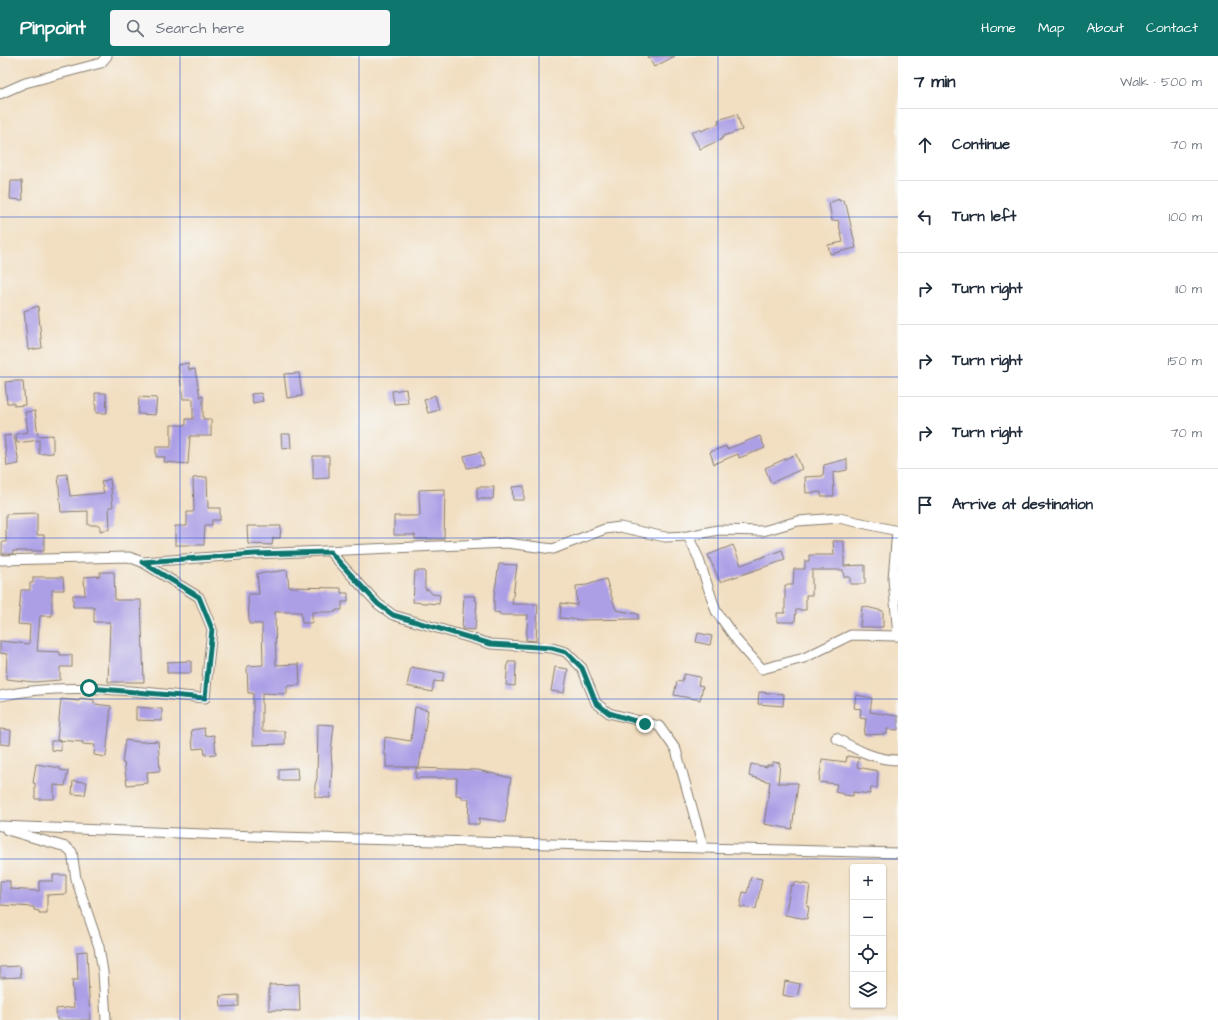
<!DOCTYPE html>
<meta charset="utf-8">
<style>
body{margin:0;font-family:"Architects Daughter",sans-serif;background:#f6f6f7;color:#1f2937}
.controls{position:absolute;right:12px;bottom:12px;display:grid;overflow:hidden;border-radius:4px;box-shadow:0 1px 3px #0004}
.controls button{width:36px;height:36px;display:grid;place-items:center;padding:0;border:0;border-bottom:1px solid #e0e1e3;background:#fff;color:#1f2937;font:20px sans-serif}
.stop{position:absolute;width:12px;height:12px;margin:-9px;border:3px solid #0f766e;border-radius:50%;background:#fff}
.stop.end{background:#0f766e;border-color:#fff;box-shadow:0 1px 4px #0008}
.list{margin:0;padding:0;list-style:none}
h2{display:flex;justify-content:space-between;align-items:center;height:52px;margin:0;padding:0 16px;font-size:17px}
h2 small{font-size:13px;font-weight:400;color:#747a83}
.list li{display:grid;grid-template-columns:26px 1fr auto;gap:12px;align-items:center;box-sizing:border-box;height:72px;padding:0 16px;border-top:1px solid #e0e1e3}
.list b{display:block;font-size:15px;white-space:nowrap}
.list em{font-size:13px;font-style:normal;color:#747a83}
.icon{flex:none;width:22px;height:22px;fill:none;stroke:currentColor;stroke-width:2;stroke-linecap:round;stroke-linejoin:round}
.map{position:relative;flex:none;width:898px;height:964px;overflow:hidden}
header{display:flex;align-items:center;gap:24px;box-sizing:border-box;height:56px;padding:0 20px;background:#0f766e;color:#fff}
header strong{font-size:19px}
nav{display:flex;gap:22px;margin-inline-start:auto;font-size:14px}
.search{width:280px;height:36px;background:#f6f6f7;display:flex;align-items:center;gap:10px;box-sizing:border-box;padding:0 14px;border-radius:4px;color:#747a83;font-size:15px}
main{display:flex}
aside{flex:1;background:#fff}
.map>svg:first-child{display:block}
.building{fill:#ac9fe6}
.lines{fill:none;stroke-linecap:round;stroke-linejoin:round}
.minor-casing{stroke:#877d6e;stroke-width:11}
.minor{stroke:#fff;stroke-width:9}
.route{stroke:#0f766e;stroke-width:5}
.grid{fill:none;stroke:#1d4ed8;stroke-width:1;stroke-opacity:0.55}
</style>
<header>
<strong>Pinpoint</strong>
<div class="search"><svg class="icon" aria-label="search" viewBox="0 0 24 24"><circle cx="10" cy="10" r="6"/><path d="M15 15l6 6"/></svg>Search here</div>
<nav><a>Home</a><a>Map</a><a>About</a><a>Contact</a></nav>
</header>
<main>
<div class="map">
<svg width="898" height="964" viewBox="0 0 898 964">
<rect width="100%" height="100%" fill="#f6f6f2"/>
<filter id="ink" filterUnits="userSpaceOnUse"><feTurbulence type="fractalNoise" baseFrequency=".025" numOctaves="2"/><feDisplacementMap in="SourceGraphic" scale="8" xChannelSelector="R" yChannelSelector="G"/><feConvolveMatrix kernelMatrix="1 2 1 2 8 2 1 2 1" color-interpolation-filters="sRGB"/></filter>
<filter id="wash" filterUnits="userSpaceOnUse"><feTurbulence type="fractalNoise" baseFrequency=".012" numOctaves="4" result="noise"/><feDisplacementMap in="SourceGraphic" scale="16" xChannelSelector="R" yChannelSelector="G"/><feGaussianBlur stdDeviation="0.9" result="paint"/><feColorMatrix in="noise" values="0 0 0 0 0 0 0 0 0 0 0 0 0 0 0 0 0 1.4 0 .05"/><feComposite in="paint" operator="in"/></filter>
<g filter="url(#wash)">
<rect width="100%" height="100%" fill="#f2dec0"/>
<g id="blocks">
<g class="building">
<path d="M648,0H675L654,11Z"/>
<path d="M737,58L742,74L723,80L722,83L700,93L691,76L700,73L701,75L719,68L718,64Z"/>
<path d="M11,125H22L23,144L10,143Z"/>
<path d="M839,143V145L843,144L844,148H846L856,192L830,198L828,189L843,186L838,164L832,165L829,147Z"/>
<path d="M38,250L42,292L28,294L24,255Z"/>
<path d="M188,307L189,314L195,313L200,341L203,340V363H211V380H190L188,408L164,406L165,401H156V391H171V369H186V363H193V343H183L178,309Z"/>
<path d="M299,317L302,340L287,342L284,318Z"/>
<path d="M15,325H23L25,349L14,350V347H7L5,326Z"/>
<path d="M406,333L408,347L394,348L392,335Z"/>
<path d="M95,337H106L107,357H96Z"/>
<path d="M261,337L263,345L253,347L251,338Z"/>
<path d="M435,339L439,354L428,357L424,344Z"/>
<path d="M139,341L157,342L155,359L138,358Z"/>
<path d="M35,355L38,380L53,379V397L39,398V384L17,387L16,378L28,376L25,356Z"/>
<path d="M281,378H290L291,392L282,393Z"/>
<path d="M14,379L19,408L7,410L4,380Z"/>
<path d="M760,380L765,392L739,402L738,398L714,408L710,396L726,390L727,393Z"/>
<path d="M481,396L484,409L467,412L464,400Z"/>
<path d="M796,398L802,413L771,427L765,412Z"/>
<path d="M313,400H329V422L313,423Z"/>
<path d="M847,403V414L833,417L834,440H821V436L806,437L805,421L823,420L824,409Z"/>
<path d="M67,418L70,440L104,437L101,426L110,423L113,451H109L110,473L100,475V469H88V455L61,456L58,419Z"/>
<path d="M207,421L208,452H220V464H212V469H205L204,489H175V470H187V456H193L194,454L193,422Z"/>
<path d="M524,430V444H513L512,431Z"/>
<path d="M477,431H494L493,443H477Z"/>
<path d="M445,433L444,483H415V479H394V460H420L419,434Z"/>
<path d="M37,457V479H44V495H13V498H2V486H6V458Z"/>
<path d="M247,470H281L280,482H273L272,489L248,488Z"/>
<path d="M833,485H844V510L865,509V528H850V521H844L843,514H812V539H806V554H796L795,566H777V557H785V529H793L794,513H805V505H809V499H834Z"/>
<path d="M733,489L741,509L782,494L785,504L720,526L708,499Z"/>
<path d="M499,508L517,509L512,548H538L536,585L526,584L528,559H500V557L494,556V540Z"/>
<path d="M287,514L289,531L341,532V537H348V546H342V554H336V556H312V567H302L301,556H275L276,609L299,608L300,629L287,630V638L262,637V675H285V688L253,689V637H248L247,610L263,609L262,568H249L248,538H259L257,518Z"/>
<path d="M415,515H425V533L429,534L432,538L440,539L439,548L413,546Z"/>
<path d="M100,516H114L115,544H141L144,626H108L110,566H94V551H73V539H85L84,521L100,520Z"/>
<path d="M33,521H63L64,534H52V560H40L37,595L60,596V599H72V611H60V624L34,626L6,623L7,598L0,597V585L29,588L30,569L18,568L21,534H30V527H33Z"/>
<path d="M606,523L616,554L638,558V563L581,564L560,562L561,547L577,549L576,530L587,529Z"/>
<path d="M464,540H475L474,544L477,545L475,574L462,573Z"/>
<path d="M862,550L883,555V571H860Z"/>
<path d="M698,577L712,580L710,589L696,586Z"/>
<path d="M191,605V617H167V606Z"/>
<path d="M508,606H516L515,630L506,629Z"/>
<path d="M411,611L444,617L442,626L434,625L432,636L407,630Z"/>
<path d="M555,611L568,613L564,637L551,635Z"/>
<path d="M684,618L700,621L698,629L703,630L700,644L674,639L677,625L682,626Z"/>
<path d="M759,636L784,638L783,650L758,648Z"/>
<path d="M856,639L872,642L870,656L898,660V674L887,673V678L864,679L866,663L860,662L861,653L854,652Z"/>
<path d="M80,642L94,644V648L111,650L106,701L94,699L95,689L82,688L83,686L57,684L61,643L79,645Z"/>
<path d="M136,651L162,653V665L136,664Z"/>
<path d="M415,651L428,654L419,711H386V698H384L385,681L411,685Z"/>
<path d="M318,668L334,669L331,696L332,711L330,742L315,741V729L317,722Z"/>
<path d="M204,672L205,680L214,679L216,698L205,699L204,692L193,693L191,674Z"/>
<path d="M0,673L11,674L10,689L0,688Z"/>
<path d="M125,684L141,686L158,685L160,715L147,716L148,727L127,729L124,707H122Z"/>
<path d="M51,685H61V695L51,694Z"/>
<path d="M847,700L859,702L857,711L878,715L877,732H871L870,738L853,736V740L844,739V738L835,736L837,728L819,726L822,703L846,706Z"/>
<path d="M773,706L780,707L778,727H798L792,773L764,768L770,726L749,720L751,708L767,711V709H772Z"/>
<path d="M36,708L60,712V714L68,715L65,730L54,729V743H35V727H33Z"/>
<path d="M297,712L298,724H279V713Z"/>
<path d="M416,712L478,714L511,722L505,766L479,762V768H468L469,743H462V740L456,739L457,722H416Z"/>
<path d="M73,725L87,726L85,739L72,738Z"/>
<path d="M53,819H66V838L47,839V857H39V855L34,854V851L0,849V825H10V833L39,835V825H53Z"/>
<path d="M751,821L762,823L756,853L740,851L743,836L747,837Z"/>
<path d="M794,826L810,829L807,851H809L807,863L785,859L791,829L793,830Z"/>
<path d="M87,895L90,964H57L56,953L74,951L72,924H78L77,896Z"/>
<path d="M20,910L21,921L0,922V911Z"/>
<path d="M785,925L800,928L797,942L783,939Z"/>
<path d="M299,928L300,955L269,954V929Z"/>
<path d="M239,939V950L221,951L220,940Z"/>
</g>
</g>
</g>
<g filter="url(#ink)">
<use href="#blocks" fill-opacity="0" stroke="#877d6e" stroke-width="1"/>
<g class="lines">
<g class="minor-casing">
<g id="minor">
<path d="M0,38L25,27L101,7L107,0"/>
<path d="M897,475L893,523L898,580"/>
<path d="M688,480L698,501L716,555L738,586L762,613L804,602L851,579L898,580"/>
<path d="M330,496L378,548L393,559L491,588L552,592L566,596L582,612L596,647L609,657L659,670L676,694L703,791"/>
<path d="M0,504L129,501L142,506L255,498L507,487L553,493L605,473L620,471L665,481L688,480L718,474L763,475L798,465L839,462L898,475"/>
<path d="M0,640C67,625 137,636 205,642L212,573L199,541L142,506"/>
<path d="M836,682C855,693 875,704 898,704"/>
<path d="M0,770L278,781L898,797"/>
<path d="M7,774L66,791L72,796L76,823L99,891L103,916L106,964"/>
</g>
</g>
<use href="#minor" class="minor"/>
</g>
</g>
<g class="lines" filter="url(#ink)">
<path class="route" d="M89,632L205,642L212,573L199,541L142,506L255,498L330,496L378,548L393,559L491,588L552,592L566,596L582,612L596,647L609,657L645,668"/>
</g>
<path class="grid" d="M180,0V964M359,0V964M539,0V964M718,0V964M0,161H898M0,321H898M0,482H898M0,643H898M0,803H898"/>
</svg>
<div class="controls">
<button>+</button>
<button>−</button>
<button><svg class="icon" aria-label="locate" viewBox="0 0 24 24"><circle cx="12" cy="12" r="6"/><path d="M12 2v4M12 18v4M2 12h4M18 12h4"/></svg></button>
<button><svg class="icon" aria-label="layers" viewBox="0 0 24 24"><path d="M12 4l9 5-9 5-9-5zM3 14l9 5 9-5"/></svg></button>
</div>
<div class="stop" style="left:89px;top:632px"></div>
<div class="stop end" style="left:645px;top:668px"></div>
</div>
<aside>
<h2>7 min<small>Walk · 500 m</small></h2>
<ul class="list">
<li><svg class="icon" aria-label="ahead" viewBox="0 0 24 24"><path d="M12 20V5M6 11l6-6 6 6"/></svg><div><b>Continue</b></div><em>70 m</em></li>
<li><svg class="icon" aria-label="left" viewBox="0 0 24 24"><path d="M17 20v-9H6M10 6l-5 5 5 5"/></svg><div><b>Turn left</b></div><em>100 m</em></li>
<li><svg class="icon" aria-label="right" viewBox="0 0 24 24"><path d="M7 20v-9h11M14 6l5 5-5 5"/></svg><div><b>Turn right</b></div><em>110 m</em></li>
<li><svg class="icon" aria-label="right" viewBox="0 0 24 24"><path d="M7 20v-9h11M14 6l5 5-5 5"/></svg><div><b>Turn right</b></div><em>150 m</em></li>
<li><svg class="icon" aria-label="right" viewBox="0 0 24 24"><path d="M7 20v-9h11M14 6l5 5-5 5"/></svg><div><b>Turn right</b></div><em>70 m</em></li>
<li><svg class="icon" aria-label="arrive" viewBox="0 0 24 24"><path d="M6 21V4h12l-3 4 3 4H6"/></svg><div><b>Arrive at destination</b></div></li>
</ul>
</aside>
</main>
